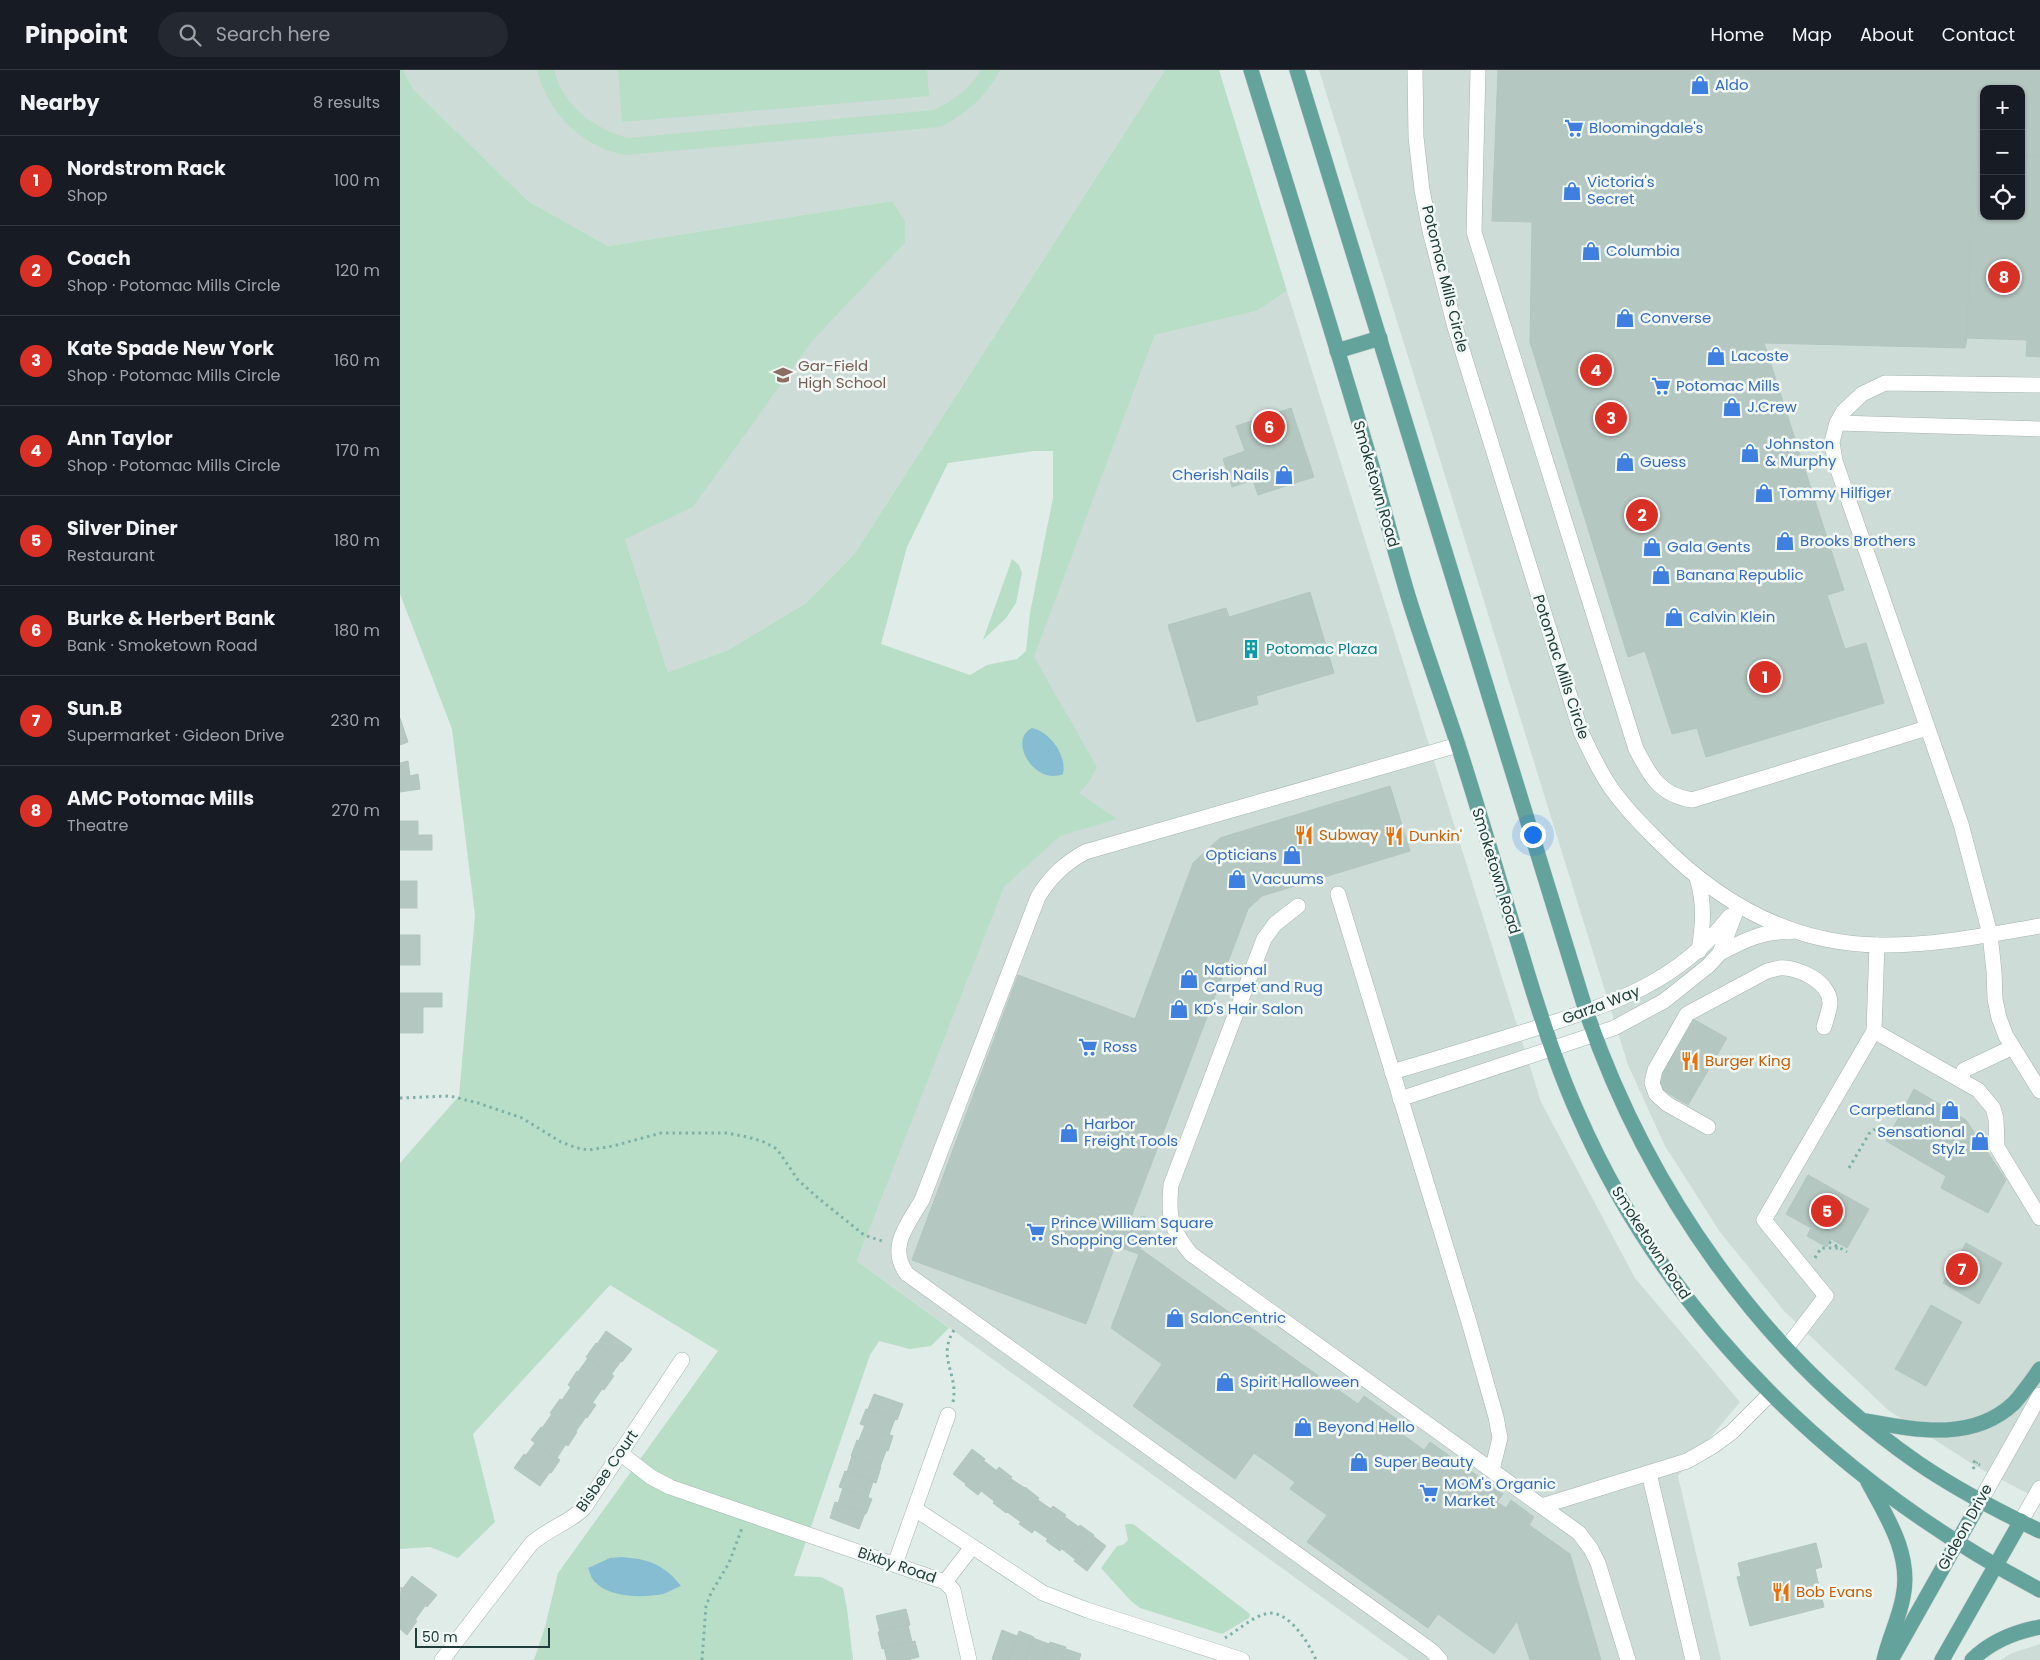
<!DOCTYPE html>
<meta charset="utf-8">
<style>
body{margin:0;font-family:Poppins,sans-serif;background:#242831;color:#f1f3f6}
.controls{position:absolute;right:15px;top:15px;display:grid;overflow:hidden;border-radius:10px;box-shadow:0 1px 4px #0004}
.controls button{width:45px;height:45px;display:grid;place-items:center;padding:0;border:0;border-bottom:1px solid #363941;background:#171b24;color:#f1f3f6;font:25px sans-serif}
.scale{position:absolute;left:15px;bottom:12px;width:135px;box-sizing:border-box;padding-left:5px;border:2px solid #203d39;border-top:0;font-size:14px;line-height:18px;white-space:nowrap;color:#203d39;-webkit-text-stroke:4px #f1f8f5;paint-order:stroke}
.you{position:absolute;left:1132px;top:764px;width:18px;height:18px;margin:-12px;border:4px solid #fff;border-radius:50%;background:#1a73e8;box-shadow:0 0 0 8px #1a73e833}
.badge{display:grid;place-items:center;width:32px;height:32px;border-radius:50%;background:#d93025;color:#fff;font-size:16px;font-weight:700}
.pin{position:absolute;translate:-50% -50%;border:2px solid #fff;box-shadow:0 1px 5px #0006}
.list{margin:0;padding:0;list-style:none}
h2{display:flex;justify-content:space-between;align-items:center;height:65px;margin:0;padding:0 20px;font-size:21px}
h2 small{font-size:16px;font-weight:400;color:#9ea1a6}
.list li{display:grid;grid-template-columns:32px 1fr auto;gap:15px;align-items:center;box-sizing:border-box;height:90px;padding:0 20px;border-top:1px solid #363941}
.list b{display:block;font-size:19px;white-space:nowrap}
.list p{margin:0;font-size:16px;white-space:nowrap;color:#9ea1a6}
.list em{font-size:16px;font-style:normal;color:#9ea1a6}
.icon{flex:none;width:28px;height:28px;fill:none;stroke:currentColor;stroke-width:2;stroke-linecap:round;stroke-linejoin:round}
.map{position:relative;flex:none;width:1640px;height:1590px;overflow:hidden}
header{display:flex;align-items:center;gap:30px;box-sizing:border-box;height:70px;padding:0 25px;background:#171b24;border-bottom:1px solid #363941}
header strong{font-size:24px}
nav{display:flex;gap:28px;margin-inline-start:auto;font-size:18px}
.search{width:350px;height:45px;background:#242831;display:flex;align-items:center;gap:12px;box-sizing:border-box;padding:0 18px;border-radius:28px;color:#9ea1a6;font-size:19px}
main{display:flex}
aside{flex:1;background:#171b24}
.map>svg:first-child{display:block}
.built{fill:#cedcd7;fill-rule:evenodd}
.green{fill:#b8dec7;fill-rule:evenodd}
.water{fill:#86bdd3}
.building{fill:#b5c7c1;stroke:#b2c6c0}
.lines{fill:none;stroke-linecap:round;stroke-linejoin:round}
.minor-casing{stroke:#a3b4b0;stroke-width:16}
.major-casing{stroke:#c1c9c8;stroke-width:16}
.path{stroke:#7fb1a8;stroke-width:3;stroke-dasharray:2.5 4;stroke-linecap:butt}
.minor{stroke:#fff;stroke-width:15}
.major{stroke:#63a39b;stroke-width:15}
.labels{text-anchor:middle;stroke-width:5;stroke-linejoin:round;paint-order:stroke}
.shop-label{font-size:15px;fill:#366cbe;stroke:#f1f8f5;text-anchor:start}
.street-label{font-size:15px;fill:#203d39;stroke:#f1f8f5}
.education-label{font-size:15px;fill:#785e54;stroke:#f1f8f5;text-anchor:start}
.culture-label{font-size:15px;fill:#0d838f;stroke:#f1f8f5;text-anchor:start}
.food-label{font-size:15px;fill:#c56008;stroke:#f1f8f5;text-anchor:start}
</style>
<header>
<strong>Pinpoint</strong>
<div class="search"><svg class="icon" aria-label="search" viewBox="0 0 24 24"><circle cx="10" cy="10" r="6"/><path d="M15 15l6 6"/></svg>Search here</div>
<nav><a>Home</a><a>Map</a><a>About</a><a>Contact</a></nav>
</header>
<main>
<aside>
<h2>Nearby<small>8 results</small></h2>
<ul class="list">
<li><span class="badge">1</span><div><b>Nordstrom Rack</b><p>Shop</p></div><em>100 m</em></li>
<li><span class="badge">2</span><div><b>Coach</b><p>Shop · Potomac Mills Circle</p></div><em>120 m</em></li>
<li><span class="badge">3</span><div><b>Kate Spade New York</b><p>Shop · Potomac Mills Circle</p></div><em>160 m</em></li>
<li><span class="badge">4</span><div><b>Ann Taylor</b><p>Shop · Potomac Mills Circle</p></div><em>170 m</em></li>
<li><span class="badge">5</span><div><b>Silver Diner</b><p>Restaurant</p></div><em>180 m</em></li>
<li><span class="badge">6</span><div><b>Burke &amp; Herbert Bank</b><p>Bank · Smoketown Road</p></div><em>180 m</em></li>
<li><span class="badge">7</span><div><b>Sun.B</b><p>Supermarket · Gideon Drive</p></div><em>230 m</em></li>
<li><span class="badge">8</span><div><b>AMC Potomac Mills</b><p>Theatre</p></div><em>270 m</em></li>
</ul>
</aside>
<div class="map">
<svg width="1640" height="1590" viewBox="0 0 1640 1590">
<rect width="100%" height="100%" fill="#e0ece8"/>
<g class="built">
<path d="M3,0H765L455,483L406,533L328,580L268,602L225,469L492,131L208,176L128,131L14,20Z"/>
<path d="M919,0H1640V1430L1577,1397L1488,1340L1384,1241L1320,1162L1265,1076L1228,995ZM1584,19H1621V146H1584Z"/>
<path d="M887,221L1141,1032L1235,1208L1340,1332L1278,1406L1321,1590H1009L457,1191L619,778L575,743L755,265L857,241Z"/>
<path d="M1640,1574V1590H1600L1612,1583Z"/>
</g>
<g class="green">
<path d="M0,0H3L14,20L128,131L208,176L492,131L505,151V173L412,271L293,437L225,469L268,602L328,580L406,533L455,483L765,0H819L887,221L857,241L755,265L634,587L697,697L689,712L679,723L717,749L660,766L604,817L457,1191L549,1258L531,1276L510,1279L479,1271L470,1285L394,1506L421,1507L443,1518L447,1539L453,1590H134L145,1557L158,1503L318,1281L210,1215L73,1364L95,1452L58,1488L30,1477L0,1479V1093L59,1026L75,845L52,659L0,524ZM634,381H653V428L630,543L626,581L617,589L587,595L570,605L481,574L507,477L548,393Z"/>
<path d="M137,0H154C164,37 193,58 228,68L534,40C551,32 572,18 580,0H600C587,26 566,44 540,57L226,85C182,78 148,43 137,0Z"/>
<path d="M218,0H527L529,26L222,52Z"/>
<path d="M612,489L619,495L622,503L616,533L606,548L583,570Z"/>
<path d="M727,1454H733L850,1544L849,1548L822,1564L740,1538L730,1530L701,1498L717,1476L723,1475L728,1470L725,1455Z"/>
</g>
<g class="water">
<path d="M632,658C650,662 667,685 663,704C635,716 607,670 632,658Z"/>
<path d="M222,1487C248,1489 264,1494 281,1516C275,1518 269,1522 263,1524C243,1528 210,1528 195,1512C191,1508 190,1503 188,1498L210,1488Z"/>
</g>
<g class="building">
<path d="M1098,0H1640V87L1625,86L1624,95H1621V19H1584V94H1573L1567,268L1565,278L1364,273L1444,520L1427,525L1445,579L1466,573L1484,633L1306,687L1297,658L1272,664L1245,581L1228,587L1130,272L1132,152L1092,151Z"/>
<path d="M1625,86L1640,87V287L1626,286L1627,270L1567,268L1573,94H1584V146H1621V95H1624Z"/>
<path d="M891,338L914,407L858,425L853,410L832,417L823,389L845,381L836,356Z"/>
<path d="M910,522L934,603L856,626L858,634L797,652L768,555L826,538L829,547Z"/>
<path d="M0,648L8,672L0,675Z"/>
<path d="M8,691L10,706L18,704L20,719L0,722V693Z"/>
<path d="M990,716L1010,781L862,826L848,839L730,1150L745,1146L753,1173L739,1178L958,1334L964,1326L1008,1357L1003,1365L1024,1380L1030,1372L1103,1424L1097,1432L1106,1438L1111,1430L1134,1447L1129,1455L1170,1484L1201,1590H1130L1117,1551L1094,1584L1038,1544L1028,1558L907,1472L927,1445L890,1419L895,1412L854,1383L835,1409L733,1336L762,1294L711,1258L739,1184L715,1176L686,1254L512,1190L618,905L735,949L793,793L820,768Z"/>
<path d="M0,751H18V765H32V780H0Z"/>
<rect x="0" y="811" width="17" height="27"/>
<rect x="0" y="865" width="20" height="30"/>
<path d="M0,923H42V937H23V963H0Z"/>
<path d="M1291,948L1327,968L1288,1035L1253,1014Z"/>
<path d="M1514,1019L1566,1050L1606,1110L1588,1143L1541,1118L1546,1106L1486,1071Z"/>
<path d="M1408,1105L1469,1139L1447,1178L1431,1169L1427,1177L1407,1166L1411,1158L1386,1144Z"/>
<path d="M1566,1173L1602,1193L1579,1234L1543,1213Z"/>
<path d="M1531,1235L1562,1252L1526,1316L1495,1299Z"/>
<path d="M206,1261L232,1279L222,1292L197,1274Z"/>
<path d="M196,1273L221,1291L211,1305L186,1287Z"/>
<path d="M188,1288L214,1306L204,1320L178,1302Z"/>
<path d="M177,1301L202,1319L193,1332L168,1315Z"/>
<path d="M171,1317L196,1335L187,1348L162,1330Z"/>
<path d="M474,1324L503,1334L497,1350L468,1339Z"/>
<path d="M160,1329L186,1347L176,1361L150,1343Z"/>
<path d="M466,1339L495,1349L489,1365L460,1354Z"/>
<path d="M152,1344L177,1362L168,1376L142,1358Z"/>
<path d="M465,1355L493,1366L488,1381L459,1370Z"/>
<path d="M141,1357L166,1374L157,1388L131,1370Z"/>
<path d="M457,1370L486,1381L480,1397L451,1386Z"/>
<path d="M135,1373L160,1390L151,1403L126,1385Z"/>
<path d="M572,1379L585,1389L566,1414L553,1404Z"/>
<path d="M124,1384L150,1402L140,1416L114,1398Z"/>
<path d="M452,1386L481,1397L476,1413L447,1402Z"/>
<path d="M584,1391L597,1401L578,1425L565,1415Z"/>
<path d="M599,1397L612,1407L594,1431L581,1421Z"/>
<path d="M445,1401L473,1412L468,1427L439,1417Z"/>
<path d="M611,1409L625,1418L606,1443L593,1433Z"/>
<path d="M625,1417L639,1428L621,1452L607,1442Z"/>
<path d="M443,1418L472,1429L466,1444L438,1433Z"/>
<path d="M638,1430L651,1439L632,1463L619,1454Z"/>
<path d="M435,1432L465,1443L459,1459L430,1448Z"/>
<path d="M653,1436L666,1445L648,1469L635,1460Z"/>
<path d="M665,1447L679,1457L660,1481L646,1471Z"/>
<path d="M680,1455L694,1465L675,1489L662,1479Z"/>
<path d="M693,1466L706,1476L687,1501L674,1491Z"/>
<path d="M1416,1473L1422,1497L1415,1499L1424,1537L1350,1556L1337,1507L1341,1506L1338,1493Z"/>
<path d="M12,1506L37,1525L27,1537L3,1518Z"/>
<path d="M1,1517L25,1536L15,1550L0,1538Z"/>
<path d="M0,1538L17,1551L7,1565L0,1559Z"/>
<path d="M506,1539L510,1555L480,1562L476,1546Z"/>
<path d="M508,1555L512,1572L482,1579L478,1562Z"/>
<path d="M602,1560L617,1566L609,1590H595L592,1589Z"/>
<path d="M619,1561L634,1567L626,1590H609Z"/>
<path d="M633,1568L649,1574L644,1590H626Z"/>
<path d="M515,1571L519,1587L507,1590H487L484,1578Z"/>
<path d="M650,1572L666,1577L662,1590H644Z"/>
<path d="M666,1579L681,1584L679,1590H662Z"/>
</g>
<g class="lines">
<g class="minor-casing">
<g id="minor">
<path d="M1015,0L1016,67L1022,120L1030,161L1055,257L1181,662C1190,681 1199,701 1211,718C1225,738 1242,755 1259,772C1319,833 1391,874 1479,875C1533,876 1587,865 1640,856"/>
<path d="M1078,0L1074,162L1236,679C1250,706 1260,725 1292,730L1527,658"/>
<path d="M1640,315L1485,313L1462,324L1443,342L1437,353L1432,372L1435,391L1561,754L1590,864L1594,901L1595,929L1599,948L1606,966L1640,1021"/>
<path d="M1437,353L1640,359"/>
<path d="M1297,808C1305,833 1303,855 1299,881"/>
<path d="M938,824L1069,1252L1096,1347L1100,1368L1092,1400"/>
<path d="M898,836L875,854L864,869L771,1115C768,1146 770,1159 791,1184L1179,1463L1191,1479L1198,1493L1228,1590"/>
<path d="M1320,883C1343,871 1364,860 1390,862"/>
<path d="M1474,961L1578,1020L1593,1038L1596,1049L1597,1077L1640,1148"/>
<path d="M992,1002C1037,989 1082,975 1127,961C1208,935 1275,916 1330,846"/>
<path d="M1561,1010L1564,1000L1613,977"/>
<path d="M1000,1029L1214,958L1264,931L1308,896L1320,883L1338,836"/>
<path d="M1308,1057L1267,1034L1256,1024L1252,1013L1255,1000L1287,944L1367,901C1371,900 1375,899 1379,898C1397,896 1431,912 1430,934C1429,941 1426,950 1424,957"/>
<path d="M1387,1277L1426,1226L1364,1150L1474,961L1477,875"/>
<path d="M220,1383L251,1407L270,1417L545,1512L553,1520L569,1590"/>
<path d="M1249,1403L1293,1590"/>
<path d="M1581,1430L1640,1325"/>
<path d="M1142,1436L1287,1391L1313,1376L1332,1362L1370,1324"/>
<path d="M515,1439L643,1523L687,1540L842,1590"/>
<path d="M1621,1451L1640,1418"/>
<path d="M495,1494L548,1345"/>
<path d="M545,1512L572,1477"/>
<path d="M42,1590L131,1474C147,1459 169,1453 184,1438L282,1290"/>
<path d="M1040,1590L1032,1581L507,1204C487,1177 508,1154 522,1130L638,827C650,807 664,794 685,782L1058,675"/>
</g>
</g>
<g class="major-casing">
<g id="major">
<path d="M851,0C892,133 934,266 973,400C985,443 996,486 1009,529C1024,577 1041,624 1057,672C1080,743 1100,814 1122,885C1138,939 1155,993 1178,1044C1269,1253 1441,1415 1640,1520"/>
<path d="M897,0L1186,941C1247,1119 1362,1285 1518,1393C1556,1419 1598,1441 1640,1461"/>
<path d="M937,281L980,268"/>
<path d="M1466,1351C1516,1360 1573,1372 1614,1333C1624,1322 1632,1310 1640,1299"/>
<path d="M1468,1412C1487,1447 1512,1485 1503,1527C1499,1549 1489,1568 1484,1590"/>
<path d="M1491,1590L1581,1430"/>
<path d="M1542,1590L1621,1451"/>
<path d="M1572,1590C1591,1571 1614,1562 1640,1557"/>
</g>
</g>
<g class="path">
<path d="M0,1028L50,1026L78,1033L122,1048L161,1072L177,1078L189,1080L213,1076L261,1063H327L347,1067L362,1071L377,1079L398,1110L417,1127L464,1165L485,1172"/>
<path d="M1449,1098L1470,1062L1475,1059"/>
<path d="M1429,1172L1447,1182"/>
<path d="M1415,1188L1421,1178H1439"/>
<path d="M553,1332C559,1303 535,1287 556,1257"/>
<path d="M1573,1391L1580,1395"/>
<path d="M1573,1399L1577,1392"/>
<path d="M825,1568C837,1561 851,1548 865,1544C887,1537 909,1573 916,1590"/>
<path d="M302,1590L306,1536L311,1523L329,1493L342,1458"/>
</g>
<use href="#minor" class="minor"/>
<use href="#major" class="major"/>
</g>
<defs>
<g id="shop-bare" transform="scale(1.5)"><path d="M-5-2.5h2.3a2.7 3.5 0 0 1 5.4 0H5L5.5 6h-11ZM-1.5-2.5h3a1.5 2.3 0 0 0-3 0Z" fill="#3f7fe0" stroke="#f1f8f5" stroke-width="2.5" paint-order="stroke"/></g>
<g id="supermarket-bare" transform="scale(1.5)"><path d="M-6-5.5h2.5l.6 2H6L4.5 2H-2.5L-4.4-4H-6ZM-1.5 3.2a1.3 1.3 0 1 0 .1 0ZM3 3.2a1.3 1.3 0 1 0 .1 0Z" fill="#3f7fe0" stroke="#f1f8f5" stroke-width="2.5" paint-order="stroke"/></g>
<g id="school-bare" transform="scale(1.5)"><path d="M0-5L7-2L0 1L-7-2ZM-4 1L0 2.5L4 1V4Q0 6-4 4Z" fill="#8d6e63" stroke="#f1f8f5" stroke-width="2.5" paint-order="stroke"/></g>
<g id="building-bare" transform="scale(1.5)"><path d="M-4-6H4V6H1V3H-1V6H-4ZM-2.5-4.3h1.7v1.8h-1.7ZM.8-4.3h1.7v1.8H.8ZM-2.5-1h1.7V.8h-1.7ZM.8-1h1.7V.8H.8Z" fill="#0f9aa8" stroke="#f1f8f5" stroke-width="2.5" paint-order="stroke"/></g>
<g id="restaurant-bare" transform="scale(1.5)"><path d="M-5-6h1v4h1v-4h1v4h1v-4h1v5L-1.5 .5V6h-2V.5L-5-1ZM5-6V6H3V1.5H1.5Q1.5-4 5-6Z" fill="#e8710a" stroke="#f1f8f5" stroke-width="2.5" paint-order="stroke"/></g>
</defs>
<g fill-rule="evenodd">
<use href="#shop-bare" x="1300" y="15"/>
<use href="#supermarket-bare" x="1174" y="58"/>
<use href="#shop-bare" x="1172" y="121"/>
<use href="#shop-bare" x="1191" y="181"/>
<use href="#shop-bare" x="1225" y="248"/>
<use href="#shop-bare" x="1316" y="286"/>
<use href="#school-bare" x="383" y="305"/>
<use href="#supermarket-bare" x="1261" y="316"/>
<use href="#shop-bare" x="1332" y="337"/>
<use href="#shop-bare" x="1350" y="383"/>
<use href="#shop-bare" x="1225" y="392"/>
<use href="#shop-bare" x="884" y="405"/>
<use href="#shop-bare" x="1364" y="423"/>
<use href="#shop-bare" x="1385" y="471"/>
<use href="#shop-bare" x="1252" y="477"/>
<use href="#shop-bare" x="1261" y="505"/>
<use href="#shop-bare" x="1274" y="547"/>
<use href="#building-bare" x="851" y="579"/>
<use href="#restaurant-bare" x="904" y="765"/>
<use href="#restaurant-bare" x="994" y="766"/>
<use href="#shop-bare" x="892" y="785"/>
<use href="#shop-bare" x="837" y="809"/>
<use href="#shop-bare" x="789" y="909"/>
<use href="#shop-bare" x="779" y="939"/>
<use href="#supermarket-bare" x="688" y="977"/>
<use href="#restaurant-bare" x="1290" y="991"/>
<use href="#shop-bare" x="1550" y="1040"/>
<use href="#shop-bare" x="669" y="1063"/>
<use href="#shop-bare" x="1580" y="1071"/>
<use href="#supermarket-bare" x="636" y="1162"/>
<use href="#shop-bare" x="775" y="1248"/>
<use href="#shop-bare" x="825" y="1312"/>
<use href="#shop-bare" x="903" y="1357"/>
<use href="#shop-bare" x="959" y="1392"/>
<use href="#supermarket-bare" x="1029" y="1423"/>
<use href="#restaurant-bare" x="1381" y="1522"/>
</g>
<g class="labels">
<g class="shop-label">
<text x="1315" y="20">Aldo</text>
<text x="1189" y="63">Bloomingdale's</text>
<text x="1187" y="117">Victoria's<tspan x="1187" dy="17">Secret</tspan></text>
<text x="1206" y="186">Columbia</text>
<text x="1240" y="253">Converse</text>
<text x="1331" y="291">Lacoste</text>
<text x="1276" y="321">Potomac Mills</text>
<text x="1347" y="342">J.Crew</text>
<text x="1365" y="379">Johnston<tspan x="1365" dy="17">&amp; Murphy</tspan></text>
<text x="1240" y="397">Guess</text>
<text x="869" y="410" text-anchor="end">Cherish Nails</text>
<text x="1379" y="428">Tommy Hilfiger</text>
<text x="1400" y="476">Brooks Brothers</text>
<text x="1267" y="482">Gala Gents</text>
<text x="1276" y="510">Banana Republic</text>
<text x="1289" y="552">Calvin Klein</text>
<text x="877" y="790" text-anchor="end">Opticians</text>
<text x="852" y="814">Vacuums</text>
<text x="804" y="905">National<tspan x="804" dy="17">Carpet and Rug</tspan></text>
<text x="794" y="944">KD's Hair Salon</text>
<text x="703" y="982">Ross</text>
<text x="1535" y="1045" text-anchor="end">Carpetland</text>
<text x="684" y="1059">Harbor<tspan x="684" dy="17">Freight Tools</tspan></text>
<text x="1565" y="1067" text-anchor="end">Sensational<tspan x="1565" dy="17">Stylz</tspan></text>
<text x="651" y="1158">Prince William Square<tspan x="651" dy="17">Shopping Center</tspan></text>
<text x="790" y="1253">SalonCentric</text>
<text x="840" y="1317">Spirit Halloween</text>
<text x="918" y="1362">Beyond Hello</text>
<text x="974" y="1397">Super Beauty</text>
<text x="1044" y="1419">MOM's Organic<tspan x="1044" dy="17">Market</tspan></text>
</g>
<g class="street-label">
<text transform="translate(1045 209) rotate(76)" y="5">Potomac Mills Circle</text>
<text transform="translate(976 414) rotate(74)" y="5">Smoketown Road</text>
<text transform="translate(1161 597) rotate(72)" y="5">Potomac Mills Circle</text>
<text transform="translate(1096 801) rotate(73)" y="5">Smoketown Road</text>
<text transform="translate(1201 935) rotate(-21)" y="5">Garza Way</text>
<text transform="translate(1251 1173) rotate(57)" y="5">Smoketown Road</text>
<text transform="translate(207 1401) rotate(-55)" y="5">Bisbee Court</text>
<text transform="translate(1565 1457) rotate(-61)" y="5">Gideon Drive</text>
<text transform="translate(497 1495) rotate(19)" y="5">Bixby Road</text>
</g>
<g class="education-label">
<text x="398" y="301">Gar-Field<tspan x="398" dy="17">High School</tspan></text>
</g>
<g class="culture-label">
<text x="866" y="584">Potomac Plaza</text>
</g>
<g class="food-label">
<text x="919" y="770">Subway</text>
<text x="1009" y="771">Dunkin'</text>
<text x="1305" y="996">Burger King</text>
<text x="1396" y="1527">Bob Evans</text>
</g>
</g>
</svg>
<div class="controls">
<button>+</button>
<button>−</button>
<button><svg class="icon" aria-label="locate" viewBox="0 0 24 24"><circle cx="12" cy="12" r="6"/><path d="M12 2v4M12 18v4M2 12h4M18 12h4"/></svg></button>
</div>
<div class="scale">50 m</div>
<div class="you"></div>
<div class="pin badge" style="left:1365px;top:607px">1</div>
<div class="pin badge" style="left:1242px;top:445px">2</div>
<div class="pin badge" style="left:1211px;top:348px">3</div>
<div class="pin badge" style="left:1196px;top:300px">4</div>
<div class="pin badge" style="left:1427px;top:1141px">5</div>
<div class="pin badge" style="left:869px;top:357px">6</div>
<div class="pin badge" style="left:1562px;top:1199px">7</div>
<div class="pin badge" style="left:1604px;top:207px">8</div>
</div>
</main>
